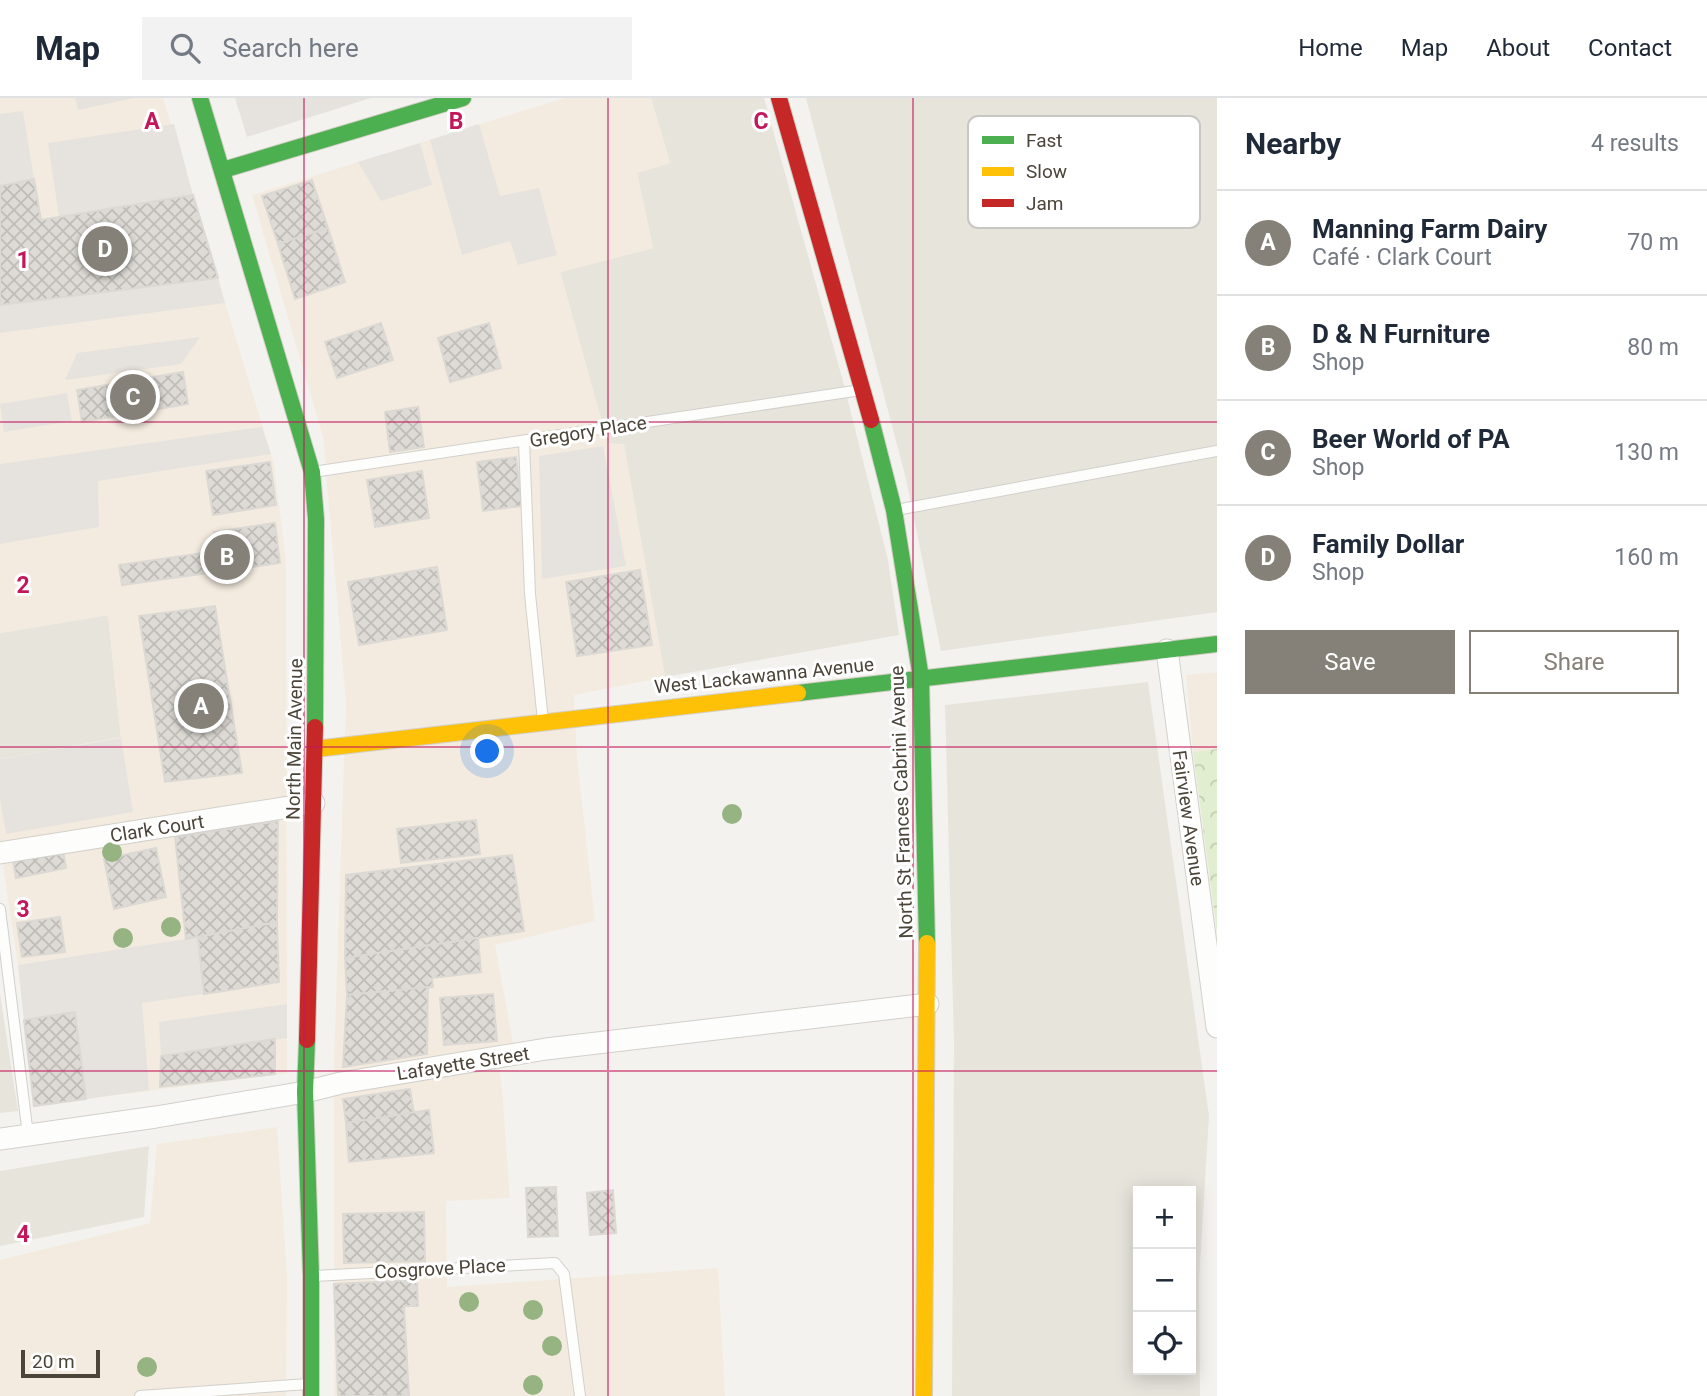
<!DOCTYPE html>
<meta charset="utf-8">
<style>
body{margin:0;font-family:Roboto,sans-serif;background:#f2f2f3;color:#1f2937}
.controls{position:absolute;right:21px;bottom:21px;display:grid;overflow:hidden;border-radius:0px;box-shadow:0 4px 18px #0003}
.controls button{width:63px;height:63px;display:grid;place-items:center;padding:0;border:0;border-bottom:2px solid #e0e1e3;background:#fff;color:#1f2937;font:35px sans-serif}
.scale{position:absolute;left:21px;bottom:18px;width:79px;box-sizing:border-box;padding-left:7px;border:4px solid #4b4439;border-top:0;font-size:19px;line-height:24px;white-space:nowrap;color:#4b4439;-webkit-text-stroke:5px #fff;paint-order:stroke}
.you{position:absolute;left:488px;top:654px;width:24px;height:24px;margin:-18px;border:5px solid #fff;border-radius:50%;background:#1a73e8;box-shadow:0 0 0 10px #1a73e833}
.badge{display:grid;place-items:center;width:46px;height:46px;border-radius:50%;background:#868178;color:#fff;font-size:23px;font-weight:700}
.pin{position:absolute;translate:-50% -50%;border:4px solid #fff;box-shadow:0 2px 7px #0006}
.list{margin:0;padding:0;list-style:none}
h2{display:flex;justify-content:space-between;align-items:center;height:91px;margin:0;padding:0 28px;font-size:30px}
h2 small{font-size:23px;font-weight:400;color:#747a83}
.list li{display:grid;grid-template-columns:46px 1fr auto;gap:21px;align-items:center;box-sizing:border-box;height:105px;padding:0 28px;border-top:2px solid #e0e1e3}
.list b{display:block;font-size:26px;white-space:nowrap}
.list p{margin:0;font-size:23px;white-space:nowrap;color:#747a83}
.list em{font-size:23px;font-style:normal;color:#747a83}
.actions{display:flex;gap:14px;padding:21px 28px}
.actions a{flex:1;padding:16px 0;border:2px solid #868178;border-radius:0px;text-align:center;font-size:24px;color:#868178}
.actions .main{background:#868178;color:#fff}
.icon{flex:none;width:38px;height:38px;fill:none;stroke:currentColor;stroke-width:2;stroke-linecap:round;stroke-linejoin:round}
.map{position:relative;flex:none;width:1217px;height:1298px;overflow:hidden}
header{display:flex;align-items:center;gap:42px;box-sizing:border-box;height:98px;padding:0 35px;background:#fff;border-bottom:2px solid #e0e1e3}
header strong{font-size:33px}
nav{display:flex;gap:38px;margin-inline-start:auto;font-size:24px}
.search{width:490px;height:63px;background:#f2f2f3;display:flex;align-items:center;gap:18px;box-sizing:border-box;padding:0 24px;border-radius:0px;color:#747a83;font-size:26px}
main{display:flex}
aside{flex:1;background:#fff}
.map>svg:first-child{display:block}
.residential{fill:#e7e4dc;fill-rule:evenodd}
.commercial{fill:#f3ebdf}
.forest{fill:url(#forest-crowns)}
.parking{fill:#e6e3df}
.building{fill:url(#building-cross-hatch);stroke:#dcd9d4;stroke-width:2}
.lines{fill:none;stroke-linecap:round;stroke-linejoin:round}
.lane-casing{stroke:#d2d0cb;stroke-width:12}
.street-casing{stroke:#d2d0cb;stroke-width:23}
.fast-casing{stroke:#d3cfc5;stroke-width:18}
.slow-casing{stroke:#d3cfc5;stroke-width:18}
.jam-casing{stroke:#d3cfc5;stroke-width:18}
.lane{stroke:#fdfdfc;stroke-width:10}
.street{stroke:#fdfdfc;stroke-width:21}
.fast{stroke:#4caf50;stroke-width:16}
.slow{stroke:#ffc107;stroke-width:16}
.jam{stroke:#c62828;stroke-width:16}
.tree{fill:#96b382}
.grid{fill:none;stroke:#c2185b;stroke-width:2;stroke-opacity:0.55}
.labels{text-anchor:middle;stroke-width:6;stroke-linejoin:round;paint-order:stroke}
.street-label{font-size:19px;fill:#4b4439;stroke:#fff}
.key{fill:#fff;stroke:#c9c7c4;stroke-width:2}
.key-label{font-size:19px;fill:#4b4439}
.grid-label{font-size:23px;text-anchor:middle;font-weight:bold;fill:#c2185b;stroke:#fff;stroke-width:6;stroke-linejoin:round;paint-order:stroke}
</style>
<header>
<strong>Map</strong>
<div class="search"><svg class="icon" aria-label="search" viewBox="0 0 24 24"><circle cx="10" cy="10" r="6"/><path d="M15 15l6 6"/></svg>Search here</div>
<nav><a>Home</a><a>Map</a><a>About</a><a>Contact</a></nav>
</header>
<main>
<div class="map">
<svg width="1217" height="1298" viewBox="0 0 1217 1298">
<defs>
<pattern id="forest-crowns" width="20" height="18" patternUnits="userSpaceOnUse" patternTransform="scale(1.75)"><rect width="20" height="18" fill="#e1eecf"/><path d="M2 6a3 3 0 1 1 6 0M12 15a3 3 0 1 1 6 0" fill="none" stroke="#c3cdb2"/></pattern>
<pattern id="building-cross-hatch" width="8" height="8" patternUnits="userSpaceOnUse" patternTransform="scale(1.75)"><rect width="8" height="8" fill="#dedbd6"/><path d="M0 0l8 8M0 8l8-8" fill="none" stroke="#c0bdb8"/></pattern>
</defs>
<rect width="100%" height="100%" fill="#f4f2ee"/>
<g class="residential">
<path d="M651,0H764L843,283L888,462L899,537L665,579L624,347L608,346L560,174L653,150L637,75L670,65Z"/>
<path d="M806,0H1217V514L941,553L906,381Z"/>
<path d="M108,517L121,640L0,661V535Z"/>
<path d="M1148,584L1209,1018L1199,1183L1200,1298H952L954,945L945,607ZM1138,1093H1191V1272H1138Z"/>
<path d="M0,896L18,1013L0,1015Z"/>
<path d="M149,1048L144,1119L0,1148V1073Z"/>
</g>
<g class="commercial">
<path d="M0,0H163L274,366L286,464L287,975L34,1008L18,867L0,748V661L121,639L108,517L0,535Z"/>
<path d="M564,0H651L670,65L637,75L653,150L560,174L608,345L624,346L665,579L574,597L577,659L595,823L495,847L514,950L497,954L502,990L510,1100L446,1103L447,1189L718,1170L725,1298H334V961L346,605L323,339L252,97Z"/>
<path d="M1217,574V651L1193,654L1186,577Z"/>
<path d="M277,1029L287,1178L286,1298H0V1162L150,1125L157,1046Z"/>
</g>
<path class="forest" d="M1217,651V834L1193,654Z"/>
<g class="parking">
<path d="M75,0H134L78,12Z"/>
<path d="M235,0H371L247,39Z"/>
<path d="M23,13L34,81L0,88V16Z"/>
<path d="M174,26L193,97L59,119L48,45Z"/>
<path d="M479,26L500,98L539,90L557,157L518,167L510,143L462,157L430,42Z"/>
<path d="M420,45L432,87L381,103L358,64Z"/>
<path d="M218,180L225,205L0,235V207Z"/>
<path d="M200,239L181,266L65,282L77,255Z"/>
<path d="M67,295L72,323L4,334L0,306Z"/>
<path d="M262,329L271,356L98,383L99,429L0,446V366Z"/>
<path d="M603,348L626,468L542,481L539,358Z"/>
<path d="M121,640L133,714L6,736L0,701V661Z"/>
<path d="M198,839L204,896L142,905L149,992L86,1001L75,914L24,922L18,867Z"/>
<path d="M287,906V940L161,958L159,924Z"/>
</g>
<g class="building">
<path d="M34,81L41,122L193,97L218,180L0,207V88Z"/>
<path d="M312,82L328,130L278,146L262,98Z"/>
<path d="M328,130L345,184L295,201L278,146Z"/>
<path d="M381,225L393,262L337,280L325,244Z"/>
<path d="M489,225L501,270L450,284L438,240Z"/>
<path d="M183,274L188,306L82,324L77,292Z"/>
<path d="M418,309L424,349L390,354L385,314Z"/>
<path d="M516,359L522,408L483,413L477,364Z"/>
<path d="M270,364L276,407L213,417L206,373Z"/>
<path d="M422,373L429,420L375,429L367,382Z"/>
<path d="M275,425L280,465L122,487L119,467L217,453L214,434Z"/>
<path d="M437,469L447,532L359,547L348,484Z"/>
<path d="M640,472L652,547L577,558L566,484Z"/>
<path d="M215,508L242,675L165,684L139,518Z"/>
<path d="M476,722L480,756L401,765L397,731Z"/>
<path d="M278,723L277,824L186,841L175,739Z"/>
<path d="M62,747L66,770L16,780L12,757Z"/>
<path d="M156,750L166,799L114,811L104,761Z"/>
<path d="M512,757L524,833L345,860L346,777Z"/>
<path d="M60,819L65,854L22,859L17,825Z"/>
<path d="M277,824L279,884L204,896L198,839Z"/>
<path d="M478,840L481,874L432,880L433,889L347,897L345,860Z"/>
<path d="M428,889L427,956L343,969L347,897Z"/>
<path d="M493,896L497,943L444,947L440,900Z"/>
<path d="M75,914L86,1001L34,1008L24,922Z"/>
<path d="M275,941V976L160,989L161,958Z"/>
<path d="M410,991L414,1015L346,1025L343,1001Z"/>
<path d="M429,1012L434,1055L349,1064L346,1025Z"/>
<path d="M556,1089L558,1138L528,1139L526,1090Z"/>
<path d="M613,1092L616,1135L590,1137L587,1095Z"/>
<path d="M424,1114L425,1163L344,1165L343,1116Z"/>
<path d="M417,1182L418,1208H404L409,1298H338L334,1186Z"/>
</g>
<g class="lines">
<g class="lane-casing">
<g id="lane">
<path d="M524,343L530,496L543,623"/>
<path d="M313,374L861,292"/>
<path d="M896,412L1217,353"/>
<path d="M0,811L28,1037"/>
<path d="M314,1178L555,1165L564,1176L580,1298"/>
<path d="M140,1298L308,1286"/>
</g>
</g>
<g class="street-casing">
<g id="street">
<path d="M1167,552L1217,929"/>
<path d="M0,755L314,705"/>
<path d="M0,1041L156,1019L305,994L341,985L546,951L928,906"/>
</g>
</g>
<g class="fast-casing">
<g id="fast">
<path d="M200,0L312,374L316,421L315,629"/>
<path d="M223,72L463,0"/>
<path d="M871,322L894,412L921,580L927,845"/>
<path d="M798,595L1217,546"/>
<path d="M307,942L305,994L311,1178V1298"/>
</g>
</g>
<g class="slow-casing">
<g id="slow">
<path d="M315,651L798,595"/>
<path d="M924,1298L927,845"/>
</g>
</g>
<g class="jam-casing">
<g id="jam">
<path d="M779,0L871,322"/>
<path d="M307,942L315,629"/>
</g>
</g>
<use href="#lane" class="lane"/>
<use href="#street" class="street"/>
<use href="#fast" class="fast"/>
<use href="#slow" class="slow"/>
<use href="#jam" class="jam"/>
</g>
<g class="tree">
<circle cx="732" cy="716" r="10"/>
<circle cx="112" cy="754" r="10"/>
<circle cx="171" cy="829" r="10"/>
<circle cx="123" cy="840" r="10"/>
<circle cx="469" cy="1204" r="10"/>
<circle cx="533" cy="1212" r="10"/>
<circle cx="552" cy="1248" r="10"/>
<circle cx="147" cy="1269" r="10"/>
<circle cx="533" cy="1287" r="10"/>
</g>
<path class="grid" d="M304,0V1298M608,0V1298M913,0V1298M0,324H1217M0,649H1217M0,973H1217"/>
<g class="labels">
<g class="street-label">
<text transform="translate(588 333) rotate(-9)" y="7">Gregory Place</text>
<text transform="translate(764 577) rotate(-6)" y="7">West Lackawanna Avenue</text>
<text transform="translate(294 641) rotate(-89)" y="7">North Main Avenue</text>
<text transform="translate(901 704) rotate(-92)" y="7">North St Frances Cabrini Avenue</text>
<text transform="translate(1189 720) rotate(82)" y="7">Fairview Avenue</text>
<text transform="translate(157 730) rotate(-9)" y="7">Clark Court</text>
<text transform="translate(463 965) rotate(-9)" y="7">Lafayette Street</text>
<text transform="translate(440 1170) rotate(-3)" y="7">Cosgrove Place</text>
</g>
</g>
<rect x="968" y="18" width="232" height="112" rx="10" class="key"/>
<rect x="982" y="38" width="32" height="8" fill="#4caf50"/>
<rect x="982" y="69" width="32" height="9" fill="#ffc107"/>
<rect x="982" y="101" width="32" height="8" fill="#c62828"/>
<g class="key-label">
<text x="1026" y="49">Fast</text>
<text x="1026" y="80">Slow</text>
<text x="1026" y="112">Jam</text>
</g>
<g class="grid-label">
<text x="152" y="31">A</text>
<text x="456" y="31">B</text>
<text x="761" y="31">C</text>
<text x="23" y="170">1</text>
<text x="23" y="495">2</text>
<text x="23" y="819">3</text>
<text x="23" y="1144">4</text>
</g>
</svg>
<div class="controls">
<button>+</button>
<button>−</button>
<button><svg class="icon" aria-label="locate" viewBox="0 0 24 24"><circle cx="12" cy="12" r="6"/><path d="M12 2v4M12 18v4M2 12h4M18 12h4"/></svg></button>
</div>
<div class="scale">20 m</div>
<div class="you"></div>
<div class="pin badge" style="left:201px;top:608px">A</div>
<div class="pin badge" style="left:227px;top:459px">B</div>
<div class="pin badge" style="left:133px;top:299px">C</div>
<div class="pin badge" style="left:105px;top:151px">D</div>
</div>
<aside>
<h2>Nearby<small>4 results</small></h2>
<ul class="list">
<li><span class="badge">A</span><div><b>Manning Farm Dairy</b><p>Café · Clark Court</p></div><em>70 m</em></li>
<li><span class="badge">B</span><div><b>D &amp; N Furniture</b><p>Shop</p></div><em>80 m</em></li>
<li><span class="badge">C</span><div><b>Beer World of PA</b><p>Shop</p></div><em>130 m</em></li>
<li><span class="badge">D</span><div><b>Family Dollar</b><p>Shop</p></div><em>160 m</em></li>
</ul>
<div class="actions"><a class="main">Save</a><a>Share</a></div>
</aside>
</main>
